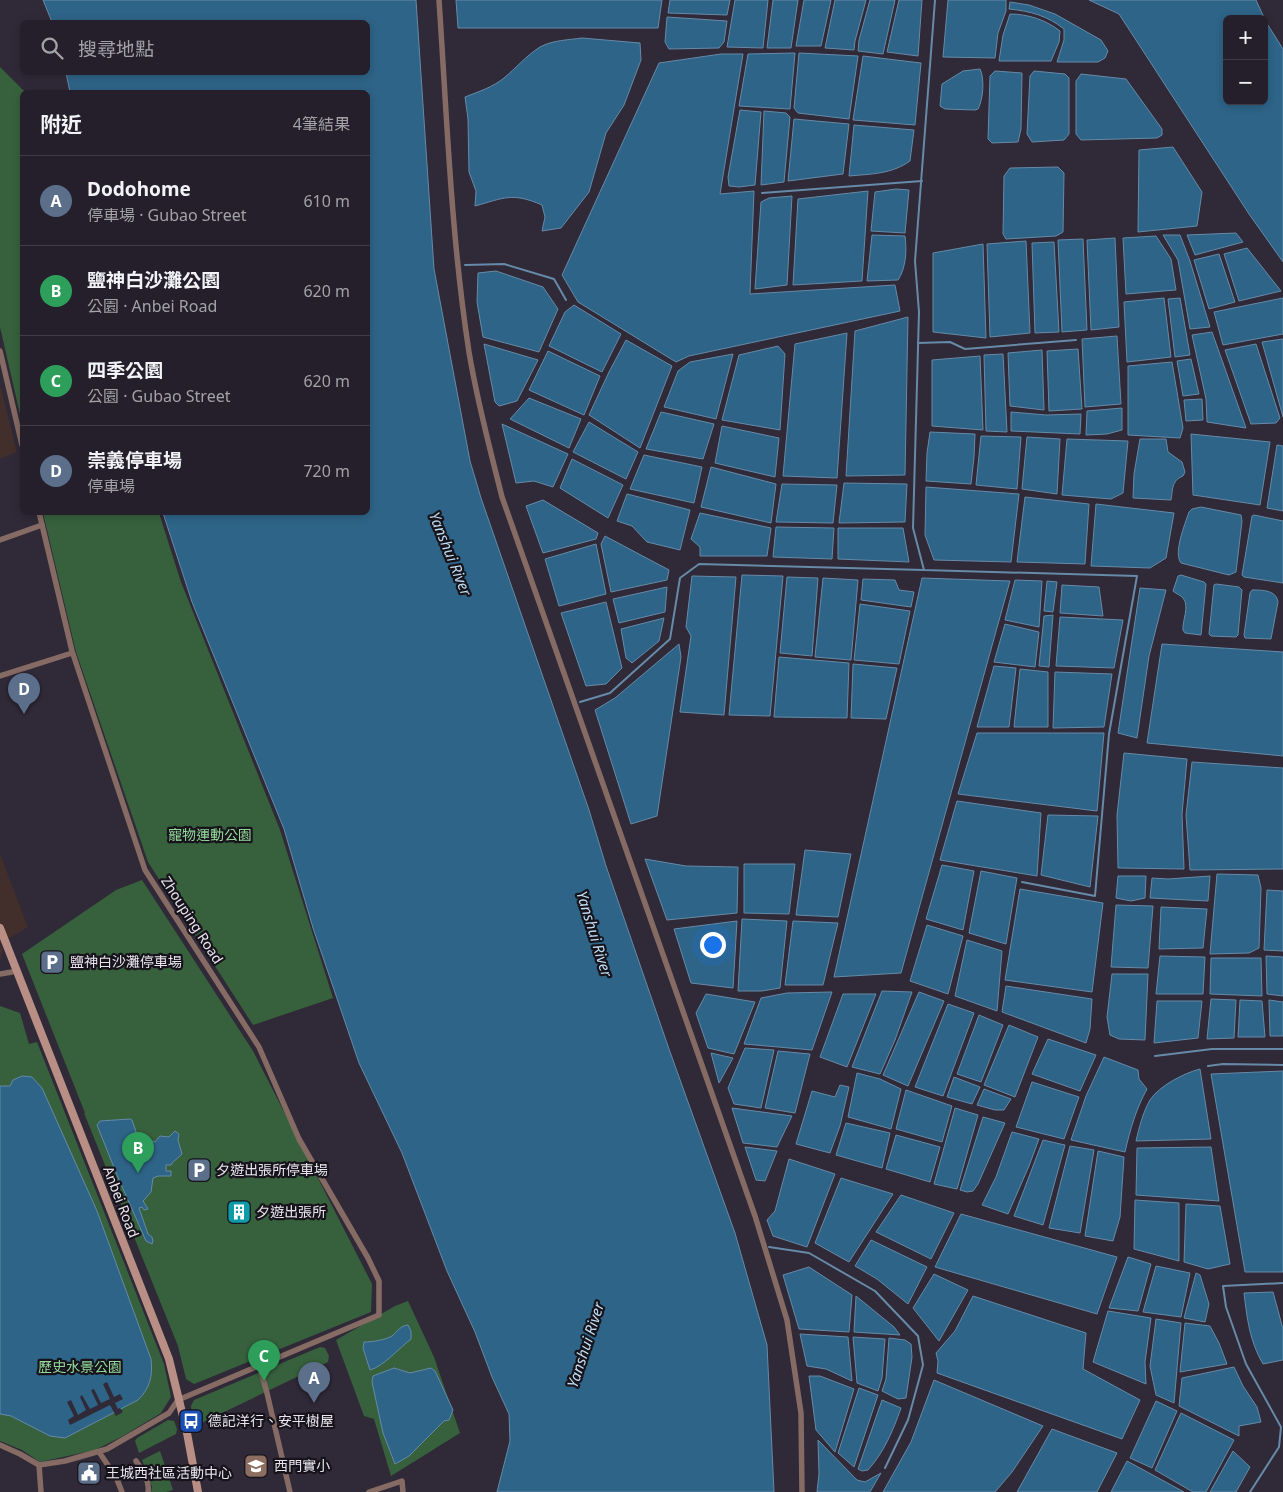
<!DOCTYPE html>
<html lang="zh-TW">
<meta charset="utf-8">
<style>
body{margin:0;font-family:"Noto Sans","Noto Sans TC",sans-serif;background:#302c36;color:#f1f3f6}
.controls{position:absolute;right:15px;top:15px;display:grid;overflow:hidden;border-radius:8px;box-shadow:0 2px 8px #0003}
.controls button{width:45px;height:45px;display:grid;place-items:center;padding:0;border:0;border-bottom:1px solid #413d47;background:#241f2a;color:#f1f3f6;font:25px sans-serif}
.you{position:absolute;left:712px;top:944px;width:18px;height:18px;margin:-12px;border:4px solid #fff;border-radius:50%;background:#1a73e8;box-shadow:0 0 0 8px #1a73e833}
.badge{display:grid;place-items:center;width:32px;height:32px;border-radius:50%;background:#db2777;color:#fff;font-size:16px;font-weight:700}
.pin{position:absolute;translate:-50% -41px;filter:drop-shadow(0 1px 2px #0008)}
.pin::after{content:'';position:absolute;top:26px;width:18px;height:15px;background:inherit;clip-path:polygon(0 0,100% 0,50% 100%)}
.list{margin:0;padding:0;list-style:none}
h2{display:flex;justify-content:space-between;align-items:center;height:65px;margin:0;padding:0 20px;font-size:21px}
h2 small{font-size:16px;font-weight:400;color:#a3a2a8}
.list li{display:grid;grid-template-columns:32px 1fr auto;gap:15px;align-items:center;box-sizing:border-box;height:90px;padding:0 20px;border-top:1px solid #413d47}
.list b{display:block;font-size:19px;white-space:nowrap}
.list p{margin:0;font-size:16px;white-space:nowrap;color:#a3a2a8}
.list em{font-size:16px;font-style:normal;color:#a3a2a8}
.icon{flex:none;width:28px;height:28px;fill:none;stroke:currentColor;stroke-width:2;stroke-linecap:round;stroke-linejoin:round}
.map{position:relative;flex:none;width:1283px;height:1492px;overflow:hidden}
.search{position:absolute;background:#241f2a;box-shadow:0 2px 8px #0003;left:20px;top:20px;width:350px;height:55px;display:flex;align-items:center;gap:12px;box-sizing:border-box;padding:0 18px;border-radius:8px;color:#a3a2a8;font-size:19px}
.panel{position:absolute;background:#241f2a;box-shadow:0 2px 8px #0003;left:20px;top:90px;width:350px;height:425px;border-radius:8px}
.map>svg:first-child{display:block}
.commercial{fill:#422e2a}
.green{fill:#37613d}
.water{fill:#2e6488;stroke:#668aa7;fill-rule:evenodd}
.pier{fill:#302938}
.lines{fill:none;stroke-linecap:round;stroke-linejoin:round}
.stream{stroke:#668aa7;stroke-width:2}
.street{stroke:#866b64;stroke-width:5.5}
.secondary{stroke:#b98e84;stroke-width:8}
.labels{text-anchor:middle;stroke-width:4.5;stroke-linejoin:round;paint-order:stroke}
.park-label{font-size:14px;fill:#93d99b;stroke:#16131a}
.street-label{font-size:14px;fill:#e9e4ee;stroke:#16131a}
.poi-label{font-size:14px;fill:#e9e4ee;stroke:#16131a;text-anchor:start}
.water-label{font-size:15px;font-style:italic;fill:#c0def5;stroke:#16131a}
</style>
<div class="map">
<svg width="1283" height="1492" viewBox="0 0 1283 1492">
<rect width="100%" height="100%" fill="#302938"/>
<g class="commercial">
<path d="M0,388H1L17,452L0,459Z"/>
<path d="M0,854L28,927L0,944L3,950L0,961Z"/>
</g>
<g class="green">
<path d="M0,67L25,92H22V423L0,327Z"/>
<path d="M43,513H159L181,582L280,830L333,998L253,1025L148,862L76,652Z"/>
<path d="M142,880L253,1051L372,1284L371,1312L194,1384L186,1379L178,1346L84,1113H85L22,954L116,890Z"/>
<path d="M0,1006L20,1013L29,1044L37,1042L164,1364L171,1397L161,1413L123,1436L95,1450L40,1462L22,1450L0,1441Z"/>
<path d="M408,1301L434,1357L460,1433L391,1476L374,1419L364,1416L336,1340L395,1306Z"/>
<path d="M320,1347L325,1348L329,1356L328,1362L197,1425L193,1424L191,1406L194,1400Z"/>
<path d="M168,1420L174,1421L177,1429L176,1434L139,1453L135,1441L137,1438Z"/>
<path d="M160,1451L173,1490L166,1492H151L152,1487L142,1460Z"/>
</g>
<g class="water">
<path d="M43,0H416L434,269L470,461L481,498L589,810L606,866L669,1049L735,1233L767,1345L774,1492H497L510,1441L509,1414L492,1377L475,1332L447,1271L402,1153L359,1063L313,928L284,829L192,602L163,513L368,512V92H70L66,73L368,72V22H52Z"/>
<path d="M456,0H662L658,28H458Z"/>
<path d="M670,0H730L727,15L668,13Z"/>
<path d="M735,0H768L763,48L727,47Z"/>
<path d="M773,0H798L791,48H767Z"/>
<path d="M804,0H831L821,46H796Z"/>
<path d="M835,0H866L855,41L854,50L825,48Z"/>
<path d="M870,0H895L883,54L858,51L859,40Z"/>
<path d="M899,0H922L918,56L887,52Z"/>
<path d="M948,0H1006V11L998,33L995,58L943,57Z"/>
<path d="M1089,0H1256L1266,22L1283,49V262L1249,214L1119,14ZM1227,19H1264V101H1227Z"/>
<path d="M1010,2L1029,5L1055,14L1101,40L1108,51L1105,58L1098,62H1057L1064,40V29C1048,16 1030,11 1009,9Z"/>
<path d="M1010,14C1028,14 1046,20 1060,31L1059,42L1051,61H999L1003,35Z"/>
<path d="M667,17L727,21L724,42L719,48L669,49L665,42Z"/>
<path d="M582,38L640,43L641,60L624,105L606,133L589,192L561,228L542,231L545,217L542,205C512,192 504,198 475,206L476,191L469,172L468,119L465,97C478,92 493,87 504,78C516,68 526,56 540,47C553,40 568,40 582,38Z"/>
<path d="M795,53L790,109L739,106L748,54Z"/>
<path d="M799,53L858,56L849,119L798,113L794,108Z"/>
<path d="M721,54H743L720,194L754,191L750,294L895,285L900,311L689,356L676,362L578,302L562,275L659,63Z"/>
<path d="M863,56L921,63L915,125L853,120Z"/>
<path d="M980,69C985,79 983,100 978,109L975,110L945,109L940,106L942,84L963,71Z"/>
<path d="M995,71L1022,73L1021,129L1018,142L992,143L988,139L990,76Z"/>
<path d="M1034,71L1065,74L1069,78V134L1064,140L1032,142L1027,134L1030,76Z"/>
<path d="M1081,74L1126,79L1162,129V135L1157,138L1081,140L1076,134V81Z"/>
<path d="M740,110L761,112L755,185L739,187L729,186L728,177Z"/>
<path d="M764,111L786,113L790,117L784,182L761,185Z"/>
<path d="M794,119L849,124L843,174L788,181Z"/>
<path d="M854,125L914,130L910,161C892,174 871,174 849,176Z"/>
<path d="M1173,147L1202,192L1197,226L1138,232L1139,150Z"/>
<path d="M1058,167L1064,173L1063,232L1056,236L1006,239L1003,234L1004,176L1010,168Z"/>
<path d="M896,189L909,190L905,233L871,231L875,192Z"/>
<path d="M868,191L862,281L793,285L798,199Z"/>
<path d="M792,196L787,285L755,289L761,202L769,198Z"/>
<path d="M1236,233L1243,242L1195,255L1187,235Z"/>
<path d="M872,235L905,236C907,251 906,268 898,280L867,281Z"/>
<path d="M1163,235H1180L1190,261L1210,327L1190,329L1178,260Z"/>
<path d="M1156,236L1171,259L1176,290L1126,294L1123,238Z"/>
<path d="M1115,238L1119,327L1091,330L1087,240Z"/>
<path d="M1083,239L1087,330L1062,332L1058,240Z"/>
<path d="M1026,241L1030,333L990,337L987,244Z"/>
<path d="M1054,242L1059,332L1035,333L1032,243Z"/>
<path d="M983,244L986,338L933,332V253Z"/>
<path d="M1247,248L1281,291L1239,301L1224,254Z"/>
<path d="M1219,254L1235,302L1209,309L1194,260Z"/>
<path d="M496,271L543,287L558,309L539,352L483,337L477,302L478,273Z"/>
<path d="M1164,298L1171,357L1127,362L1124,302Z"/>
<path d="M1180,298L1190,355L1175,357L1168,299Z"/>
<path d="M1283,298V334L1223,345L1214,312Z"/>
<path d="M574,305L621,334L602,372L549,346L565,312Z"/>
<path d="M908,317L905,475L846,476L855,331Z"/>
<path d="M1212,332L1246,428L1207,422L1206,399L1192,335Z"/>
<path d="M847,333L837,478L783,476L795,344Z"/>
<path d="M1117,336L1121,404L1085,407L1082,339Z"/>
<path d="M1283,339V417L1262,342Z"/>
<path d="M626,340L672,366L640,448L589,415L609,372Z"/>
<path d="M484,344L538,360L517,401L499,406L495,402Z"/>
<path d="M1256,344L1280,418L1276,423L1251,424L1225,350Z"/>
<path d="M778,346L785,354L780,430L722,420L739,355Z"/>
<path d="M1078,349L1082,409L1049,411L1047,351Z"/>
<path d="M1042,350L1044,410L1010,406L1008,353Z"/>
<path d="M548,351L600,376L584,415L529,390Z"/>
<path d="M733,354L716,419L664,407L678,371L690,362Z"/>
<path d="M1003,354L1007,432L986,431L984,355Z"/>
<path d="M980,356L983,430L932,426V360Z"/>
<path d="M1191,359L1199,394L1183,396L1177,361Z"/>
<path d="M1172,362L1183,428L1180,438L1128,435V366Z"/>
<path d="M529,398L581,419L569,448L510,419Z"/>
<path d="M1202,399L1203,420L1186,421L1184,400Z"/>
<path d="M1122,408V430L1107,434L1086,435L1087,411Z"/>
<path d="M661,412L714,424L703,459L646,449Z"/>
<path d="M1011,412L1046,415L1081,414L1080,434L1011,431Z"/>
<path d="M589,422L638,452L626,479L573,452Z"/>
<path d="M502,424L568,454L553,487L534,481L516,483Z"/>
<path d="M722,426L779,438L775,477L715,463Z"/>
<path d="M930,432L975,434L974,457L971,484L926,481L927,453Z"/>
<path d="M1191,434L1270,442L1260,505L1193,495Z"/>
<path d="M981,436L1021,437L1017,489L976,485Z"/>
<path d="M1027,437L1060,439L1057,494L1022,489Z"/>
<path d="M1067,439L1128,441L1123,493L1111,499L1062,495Z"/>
<path d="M1140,439H1166L1168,452L1182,462L1185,472L1183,476C1171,481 1173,490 1171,500L1133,498L1134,474Z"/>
<path d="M1277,445L1283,446V511L1267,508Z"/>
<path d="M644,455L702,467L694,503L630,489Z"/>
<path d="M572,459L623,485L608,518L560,488Z"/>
<path d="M711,467L776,484L771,523L701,507Z"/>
<path d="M844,483L907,484L905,522L839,523Z"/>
<path d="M782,484L837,485L833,523L776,522Z"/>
<path d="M926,487L1019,494L1011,562L934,560L925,535Z"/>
<path d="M627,494L690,510L680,550L647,542L632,526L617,521Z"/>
<path d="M1025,497L1089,504L1085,564L1017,562Z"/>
<path d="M543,500L598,533L596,539L543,553L526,506Z"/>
<path d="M1096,504L1174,513L1166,558L1150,568L1091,566Z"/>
<path d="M1201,507L1241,515L1242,521L1236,572L1229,575L1181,563C1173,553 1185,524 1189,512L1192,509Z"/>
<path d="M700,513L771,528L767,556H700V547L691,539Z"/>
<path d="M1254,515L1283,521V583L1244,577L1242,575L1252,516Z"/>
<path d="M776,527L834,528L832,559L773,557Z"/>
<path d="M838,528H903L909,562L838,559Z"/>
<path d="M605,536L669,570L667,580L611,592L601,544Z"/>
<path d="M596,544L606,594L559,606L545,559Z"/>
<path d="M742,575L783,576L770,716L729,715Z"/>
<path d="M1181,575L1204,582L1206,584L1201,635L1185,633L1183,630C1182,621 1190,606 1183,598C1181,595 1176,594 1173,591L1178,576Z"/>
<path d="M692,576L736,577L724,715L680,712L691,636L686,627Z"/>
<path d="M787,577L818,578L812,656L780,653Z"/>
<path d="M823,578L858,580L851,660L815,657Z"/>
<path d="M922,578L1010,581L901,973L834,977Z"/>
<path d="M863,579L895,580L899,590L914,592L911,607L861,600Z"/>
<path d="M1015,580L1042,581L1039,627L1005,620Z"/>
<path d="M1047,581L1057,582L1053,612L1044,611Z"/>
<path d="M1216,584L1239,587L1242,590L1238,635L1236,637L1211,636L1209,634L1214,585Z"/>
<path d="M1062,585L1099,587L1103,616L1060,613Z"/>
<path d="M667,587L665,612L619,623L613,599Z"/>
<path d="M1140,588L1166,590L1149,656L1137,738L1118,733Z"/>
<path d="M1252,590C1263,590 1276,590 1278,602L1271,639L1245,638L1244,635L1250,593Z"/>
<path d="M606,602L622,668L606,684L586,686L561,613Z"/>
<path d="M860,604L910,611L899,664L854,660Z"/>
<path d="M1053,615L1049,667L1039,666L1044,616Z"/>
<path d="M1060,617L1123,620L1114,668L1056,666Z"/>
<path d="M664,618L659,641L632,663L626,658L621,629Z"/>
<path d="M1005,624L1039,632L1035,667L994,662Z"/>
<path d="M679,644L681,657L657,816L631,824L595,710L615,698Z"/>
<path d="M1162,644L1283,652V756L1147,743Z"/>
<path d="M779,657L849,663L847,718L774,717Z"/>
<path d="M853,664L897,668L886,719L851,718Z"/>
<path d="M994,666L1016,668L1009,727H977Z"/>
<path d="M1020,669L1048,672V727H1014Z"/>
<path d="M1055,672L1112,674L1104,727L1053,728Z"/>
<path d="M977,733H1104L1097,811L958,794Z"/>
<path d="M1124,753L1187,759L1182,814L1184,869L1118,868L1117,815Z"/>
<path d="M1192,762L1283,768V869L1190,870L1186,815Z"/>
<path d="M957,801L1041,813L1037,876L940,860Z"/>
<path d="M1048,815L1098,816L1090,887L1041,875Z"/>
<path d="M805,850L851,854L838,917L796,915Z"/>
<path d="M645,859L686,866L738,867L737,913L667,920Z"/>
<path d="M744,864H795L789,914L744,913Z"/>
<path d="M942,865L974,871L963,930L926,919Z"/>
<path d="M981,871L1017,878L1006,944L969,933Z"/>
<path d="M1217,874L1258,875L1261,888L1259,948L1249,953L1210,954Z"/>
<path d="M1118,876H1146L1145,898L1131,901L1116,898Z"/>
<path d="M1210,876L1208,901L1150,898L1152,878L1168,879Z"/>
<path d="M1020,889L1103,903L1092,992L1005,980Z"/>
<path d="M1267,890L1283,891V951L1264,950Z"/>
<path d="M1116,905L1153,906L1148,968L1111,967Z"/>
<path d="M1161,907L1207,909L1203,948L1159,949Z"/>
<path d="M742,919L787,921L780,988L762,991H738Z"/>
<path d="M737,921L733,988L691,983L674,929Z"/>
<path d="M793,921L838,923L823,985H785Z"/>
<path d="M927,925L963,936L948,994L910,981Z"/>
<path d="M967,940L1002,951L997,1011L955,996Z"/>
<path d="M1160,956L1205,957L1203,994H1156Z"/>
<path d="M1266,956L1283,957V996L1267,994Z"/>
<path d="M1211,958H1261L1262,996L1210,994Z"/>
<path d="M1112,974H1148L1145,1040L1119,1039L1110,1035L1107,1017Z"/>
<path d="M1006,986L1092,999L1090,1029L1086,1043L1002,1012Z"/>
<path d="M882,991L912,992L895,1040L880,1074L852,1067Z"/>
<path d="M832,992L812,1050L744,1044L761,998L787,993Z"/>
<path d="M919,992L944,1001L908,1086L883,1075Z"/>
<path d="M706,994L755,1002L734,1054L708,1048L696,1013Z"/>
<path d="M843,994H876L847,1067L820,1057Z"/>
<path d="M1211,999L1236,1000L1234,1038L1207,1039Z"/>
<path d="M1240,1000L1262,1001L1265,1037H1238Z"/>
<path d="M1269,1000L1283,1002V1036H1270Z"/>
<path d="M1157,1001H1202L1198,1038L1154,1043Z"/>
<path d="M948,1004L974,1013L943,1096L915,1087Z"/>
<path d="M979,1015L1003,1025L981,1082L957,1074Z"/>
<path d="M1009,1025L1038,1037L1015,1097L984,1085Z"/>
<path d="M1048,1039L1096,1055L1080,1091L1032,1074Z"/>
<path d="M745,1048L774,1050L761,1108L734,1104L728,1088Z"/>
<path d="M778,1051L810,1054L795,1113L765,1108Z"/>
<path d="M711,1053L733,1058L719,1083Z"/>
<path d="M1104,1057L1138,1070L1139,1079L1147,1089C1136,1109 1130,1130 1125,1152L1071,1140L1086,1096Z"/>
<path d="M1200,1069L1211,1139L1136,1141C1139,1128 1143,1112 1150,1100C1159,1086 1184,1073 1200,1069Z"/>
<path d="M1283,1071V1272H1245L1211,1074Z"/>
<path d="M857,1073L880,1079L901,1089L891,1129L848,1117Z"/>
<path d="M22,1076L32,1077L42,1088L97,1211L151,1359C153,1376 150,1388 138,1400L65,1438L50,1436L11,1416L0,1414V1086H10L13,1080Z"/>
<path d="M954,1077L980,1087L972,1104L947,1097Z"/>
<path d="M1032,1082L1079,1097L1064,1139L1016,1127Z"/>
<path d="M840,1085L849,1087L840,1126L830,1153L796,1144L812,1091L835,1097Z"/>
<path d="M984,1089L1011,1099L1004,1110H995L977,1105Z"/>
<path d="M906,1090L952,1106L942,1142L896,1129Z"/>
<path d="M732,1108L792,1116L777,1147L743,1143Z"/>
<path d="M955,1108L978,1115L957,1189L934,1184Z"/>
<path d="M983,1117L1005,1123L978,1184L973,1191L967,1192L960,1190Z"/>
<path d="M130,1119L132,1120L137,1135L155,1142L160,1136L169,1137L175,1131L179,1134L178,1140L182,1154L172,1163L171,1165H166V1171H171V1176H158L153,1178L151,1192L143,1201L148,1209L144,1210L142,1207L139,1208L148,1234L152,1237L153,1241L152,1244L146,1241L117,1175L97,1125L100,1121Z"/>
<path d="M846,1123L890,1133L882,1168L836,1155Z"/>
<path d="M1012,1132L1039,1139L1029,1166L1008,1214L982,1205L996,1177Z"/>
<path d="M896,1135L940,1147L930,1182L886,1169Z"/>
<path d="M1043,1140L1065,1145L1043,1225L1014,1216Z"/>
<path d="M1070,1146L1094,1150L1080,1233L1049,1228Z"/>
<path d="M745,1147L777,1151L765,1181L756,1180Z"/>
<path d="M1211,1147L1219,1201L1136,1195L1137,1148Z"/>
<path d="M1098,1151L1124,1157L1120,1217L1113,1241L1085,1236Z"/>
<path d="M789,1159L835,1174L807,1247L773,1236L767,1220L775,1211Z"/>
<path d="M841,1178L893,1194L849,1262L815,1243Z"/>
<path d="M901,1195L954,1213L931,1259L876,1232Z"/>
<path d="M1135,1200L1179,1203V1261L1134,1249Z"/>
<path d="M1186,1204L1220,1206L1230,1264L1208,1269L1184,1262Z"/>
<path d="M961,1214L1117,1257L1097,1314L935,1267Z"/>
<path d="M871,1240L927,1267L908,1304L877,1279L855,1266Z"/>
<path d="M1128,1257L1151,1264L1138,1311L1109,1308Z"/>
<path d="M1156,1266L1190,1273L1181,1317L1143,1312Z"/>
<path d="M809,1267L852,1295L849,1332L799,1329L783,1275Z"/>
<path d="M1196,1273L1200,1275L1209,1304L1205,1322L1184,1318Z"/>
<path d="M934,1274L968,1290L939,1341L913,1308Z"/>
<path d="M1273,1292L1283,1329V1360L1263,1364C1250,1342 1247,1319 1244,1293Z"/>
<path d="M856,1296L894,1327L900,1335L854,1332Z"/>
<path d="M973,1296L1086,1333L1083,1369L1140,1400L1122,1439L937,1373L938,1361L936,1353L955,1331Z"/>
<path d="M1108,1311L1151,1318L1145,1362L1146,1384L1093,1362Z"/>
<path d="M1156,1319L1181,1323L1174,1403L1156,1395L1150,1366Z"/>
<path d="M1185,1323L1210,1326L1219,1343L1227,1364L1180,1372Z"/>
<path d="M408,1325L411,1331V1339C398,1349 384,1366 370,1370L363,1348L364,1342C372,1342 385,1340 392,1336C398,1331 400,1326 408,1325Z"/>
<path d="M800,1334L848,1337L852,1381L826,1369L807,1366Z"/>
<path d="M853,1337L885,1339L882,1378L878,1391L857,1383Z"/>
<path d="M889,1338L905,1340L911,1344L912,1357L906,1398L898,1399L882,1391L886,1379Z"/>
<path d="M1234,1367L1243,1386L1257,1407L1261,1422L1239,1426V1436L1179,1406L1182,1378Z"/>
<path d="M394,1368L410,1373L431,1368L435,1371L453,1410L449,1420L444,1421L409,1456L395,1464L383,1433L372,1382L373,1376Z"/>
<path d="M809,1376H820L854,1389L835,1452L816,1430Z"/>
<path d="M934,1380L1043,1426L1012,1472L995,1492H883L911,1442Z"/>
<path d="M859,1388L878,1395L854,1467L838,1453Z"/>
<path d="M882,1400L901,1408C893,1431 884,1452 868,1470L862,1471L858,1469Z"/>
<path d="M1156,1401L1177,1411L1152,1468L1130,1458Z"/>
<path d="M1181,1413L1234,1440L1206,1492H1193L1155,1470Z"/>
<path d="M1052,1429L1117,1453L1097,1492H1017Z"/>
<path d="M818,1440L857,1480L865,1482L881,1473L870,1492H817L819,1474Z"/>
<path d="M1233,1451L1250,1467L1236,1492H1210Z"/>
<path d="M1127,1461L1184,1492H1111Z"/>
</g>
<path class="pier" d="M107,1382L114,1397L120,1394L123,1399L115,1403L118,1409L120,1408L123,1412L116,1416L110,1405L70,1425L68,1420L74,1416L67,1402L71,1400L78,1415L86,1410L80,1397L82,1395L90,1409L98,1405L91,1390L94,1389L101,1403L110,1399L103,1384Z"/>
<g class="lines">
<g class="stream">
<path d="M935,0L915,261L919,312L913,528L924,570L1137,576L1109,734L1095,896L1022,882"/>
<path d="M762,193L922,181"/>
<path d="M465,265L504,264L554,279L566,300"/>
<path d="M918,343L950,342L965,349L1076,340"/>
<path d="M580,702L610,693L670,639L680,578L699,564L924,570"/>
<path d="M1155,1056L1212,1049H1283"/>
<path d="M1208,1066L1223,1064L1283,1065"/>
<path d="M769,1247L809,1253L875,1291L918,1336L923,1365L908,1420L885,1468"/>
<path d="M1250,1492L1279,1447L1281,1427L1246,1364L1226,1307L1223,1286L1283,1283"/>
</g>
<g class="street">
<path d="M439,0C447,118 451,236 469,352C477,401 490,449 502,497L755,1216L787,1320L801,1413L802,1492"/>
<path d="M0,351L22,445"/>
<path d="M0,540L42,525"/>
<path d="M0,676L72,653"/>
<path d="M0,974L12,972L17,969"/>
<path d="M259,1365L267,1393L290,1492"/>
<path d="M0,1445L20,1454L39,1465L65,1461L107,1449L169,1413L178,1400L379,1315V1281L368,1258L299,1139L259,1047L145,870L72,651L39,512"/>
<path d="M99,1452L116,1477L122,1492"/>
<path d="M136,1461C142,1469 150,1482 148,1492"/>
<path d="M39,1465L41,1492"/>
<path d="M369,1492L402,1481L403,1492"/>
</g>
<path class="secondary" d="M0,928L169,1359L187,1433L198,1492"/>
</g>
<defs>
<g id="parking-square" transform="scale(1.25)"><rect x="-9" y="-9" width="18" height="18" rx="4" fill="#5c6f8a" stroke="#16131a"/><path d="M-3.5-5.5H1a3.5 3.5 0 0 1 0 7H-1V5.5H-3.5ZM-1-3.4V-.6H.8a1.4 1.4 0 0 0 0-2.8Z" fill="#fff"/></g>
<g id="building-square" transform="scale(1.25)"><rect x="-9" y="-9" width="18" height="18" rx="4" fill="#0f9aa8" stroke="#16131a"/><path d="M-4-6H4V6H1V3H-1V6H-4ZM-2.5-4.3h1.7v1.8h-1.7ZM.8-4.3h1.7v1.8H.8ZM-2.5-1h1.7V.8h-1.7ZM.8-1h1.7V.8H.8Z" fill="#fff"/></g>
<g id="bus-square" transform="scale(1.25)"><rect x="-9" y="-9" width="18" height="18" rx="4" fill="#1a4fb4" stroke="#16131a"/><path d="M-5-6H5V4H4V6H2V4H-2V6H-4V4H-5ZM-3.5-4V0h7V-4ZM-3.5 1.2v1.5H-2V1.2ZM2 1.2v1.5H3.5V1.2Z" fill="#fff"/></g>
<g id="school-square" transform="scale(1.25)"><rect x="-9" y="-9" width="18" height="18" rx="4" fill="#8d6e63" stroke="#16131a"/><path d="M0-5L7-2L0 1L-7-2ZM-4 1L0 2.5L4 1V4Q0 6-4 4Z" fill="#fff"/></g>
<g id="civic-square" transform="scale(1.25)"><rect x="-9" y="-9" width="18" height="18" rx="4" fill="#5c6f8a" stroke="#16131a"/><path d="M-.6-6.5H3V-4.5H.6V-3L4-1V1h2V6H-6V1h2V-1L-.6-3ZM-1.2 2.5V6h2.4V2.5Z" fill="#fff"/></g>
</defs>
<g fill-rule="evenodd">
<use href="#parking-square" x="52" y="962"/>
<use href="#parking-square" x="199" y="1170"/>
<use href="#building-square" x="239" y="1212"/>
<use href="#bus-square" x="191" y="1421"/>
<use href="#school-square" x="256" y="1466"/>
<use href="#civic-square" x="89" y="1473"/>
</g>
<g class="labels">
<g class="park-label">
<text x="210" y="840">寵物運動公園</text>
<text x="80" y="1372">歷史水景公園</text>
</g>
<g class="street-label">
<text transform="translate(192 920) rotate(57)" y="5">Zhouping Road</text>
<text transform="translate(121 1202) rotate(69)" y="5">Anbei Road</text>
</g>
<g class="poi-label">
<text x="70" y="967">鹽神白沙灘停車場</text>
<text x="216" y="1175">夕遊出張所停車場</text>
<text x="256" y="1217">夕遊出張所</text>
<text x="208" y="1426">德記洋行、安平樹屋</text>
<text x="274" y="1471">西門實小</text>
<text x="106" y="1478">王城西社區活動中心</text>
</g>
<g class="water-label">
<text transform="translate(450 554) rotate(68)" y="5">Yanshui River</text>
<text transform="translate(594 934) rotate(73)" y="5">Yanshui River</text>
<text transform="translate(586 1345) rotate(-72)" y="5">Yanshui River</text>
</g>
</g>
</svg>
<div class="controls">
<button>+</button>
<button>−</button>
</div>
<div class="you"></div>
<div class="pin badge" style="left:314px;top:1403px;background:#5c6f8a">A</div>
<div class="pin badge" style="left:138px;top:1173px;background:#2e9e5b">B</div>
<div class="pin badge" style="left:264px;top:1381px;background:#2e9e5b">C</div>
<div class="pin badge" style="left:24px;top:714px;background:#5c6f8a">D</div>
<div class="search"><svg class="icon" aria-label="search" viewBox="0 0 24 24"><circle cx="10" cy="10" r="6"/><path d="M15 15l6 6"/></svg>搜尋地點</div>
<section class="panel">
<h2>附近<small>4筆結果</small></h2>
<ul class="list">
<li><span class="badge" style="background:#5c6f8a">A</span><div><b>Dodohome</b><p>停車場 · Gubao Street</p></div><em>610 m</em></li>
<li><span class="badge" style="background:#2e9e5b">B</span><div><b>鹽神白沙灘公園</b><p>公園 · Anbei Road</p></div><em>620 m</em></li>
<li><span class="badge" style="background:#2e9e5b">C</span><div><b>四季公園</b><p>公園 · Gubao Street</p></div><em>620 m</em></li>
<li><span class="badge" style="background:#5c6f8a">D</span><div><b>崇義停車場</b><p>停車場</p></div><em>720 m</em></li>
</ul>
</section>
</div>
